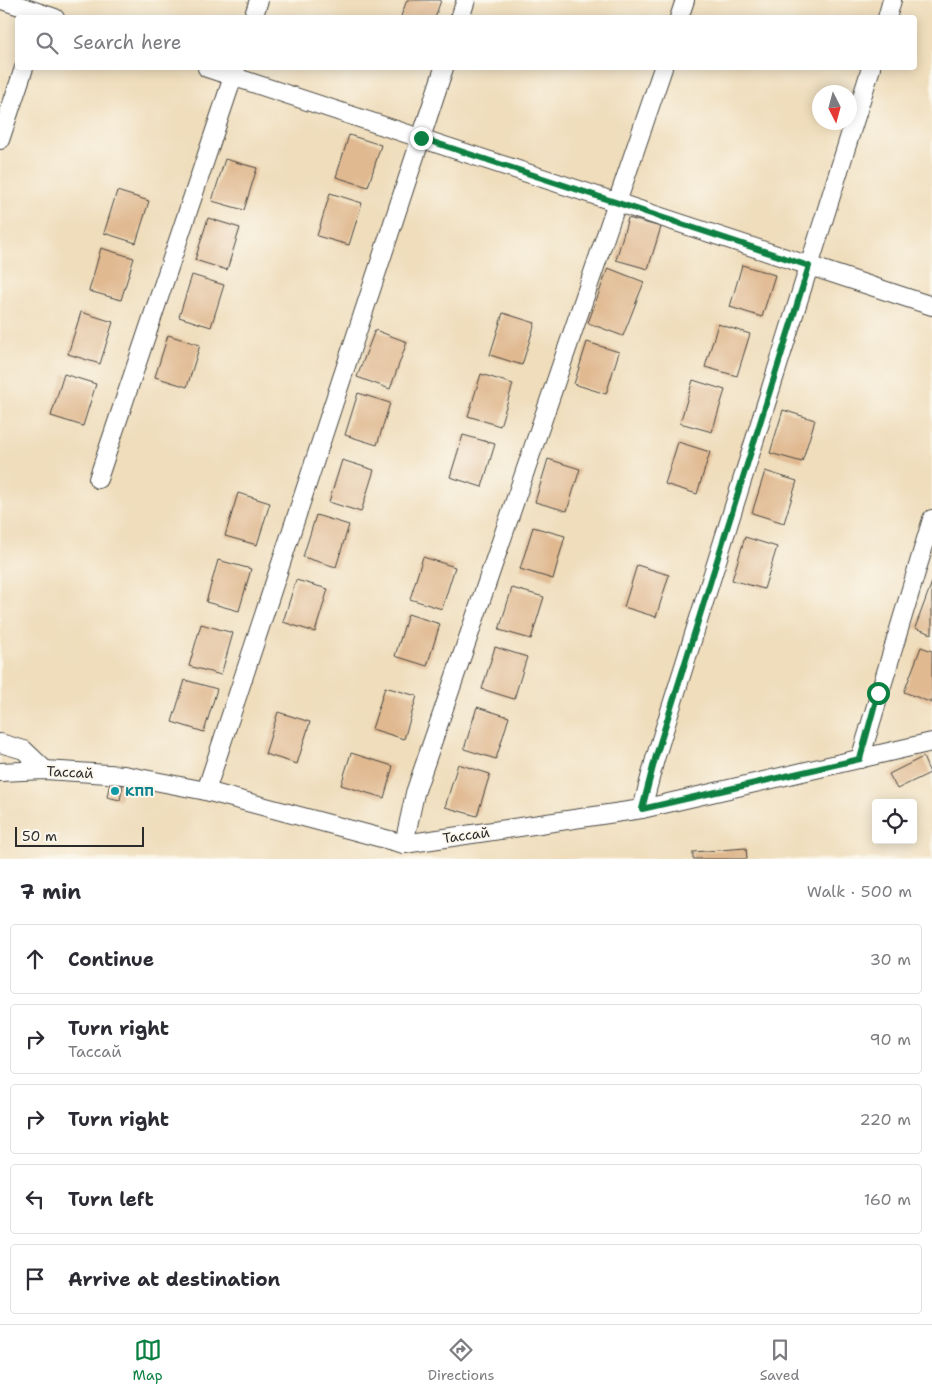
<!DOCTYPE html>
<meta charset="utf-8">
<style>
body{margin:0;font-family:"Shantell Sans",sans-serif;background:#f7f7f7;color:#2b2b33}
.controls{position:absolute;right:15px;bottom:15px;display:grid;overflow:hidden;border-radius:5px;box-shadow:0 2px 12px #0003}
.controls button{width:45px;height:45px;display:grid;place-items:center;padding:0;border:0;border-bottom:1px solid #e1e1e2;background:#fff;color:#2b2b33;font:25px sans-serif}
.compass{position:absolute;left:812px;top:85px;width:45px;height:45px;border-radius:50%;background:#fff;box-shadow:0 2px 12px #0003;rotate:174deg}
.scale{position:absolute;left:15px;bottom:12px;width:129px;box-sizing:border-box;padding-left:5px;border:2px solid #2b2b2b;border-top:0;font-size:14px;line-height:18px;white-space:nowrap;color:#2b2b2b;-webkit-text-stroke:4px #fbf7ec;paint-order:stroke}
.stop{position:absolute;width:15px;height:15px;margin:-11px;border:4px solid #0b8043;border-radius:50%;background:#fff}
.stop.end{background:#0b8043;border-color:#fff;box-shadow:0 1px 5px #0008}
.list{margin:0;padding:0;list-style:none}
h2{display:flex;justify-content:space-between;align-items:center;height:65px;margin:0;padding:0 20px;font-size:21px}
h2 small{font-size:16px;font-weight:400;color:#7c7c81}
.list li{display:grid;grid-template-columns:32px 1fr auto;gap:15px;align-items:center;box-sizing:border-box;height:70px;margin:0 10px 10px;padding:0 10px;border:1px solid #e1e1e2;border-radius:5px}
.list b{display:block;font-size:19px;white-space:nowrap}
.list p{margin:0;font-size:16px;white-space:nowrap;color:#7c7c81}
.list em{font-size:16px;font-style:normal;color:#7c7c81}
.icon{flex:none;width:28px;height:28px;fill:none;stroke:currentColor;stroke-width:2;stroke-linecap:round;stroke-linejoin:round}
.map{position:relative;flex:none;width:932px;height:859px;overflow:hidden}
.search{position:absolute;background:#fff;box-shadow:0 2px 12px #0003;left:15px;right:15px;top:15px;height:55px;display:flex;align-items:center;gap:12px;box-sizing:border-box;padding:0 18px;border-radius:5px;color:#7c7c81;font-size:19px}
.sheet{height:465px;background:#fff}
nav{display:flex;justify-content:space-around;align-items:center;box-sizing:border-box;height:70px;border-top:1px solid #e1e1e2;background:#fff;font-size:14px;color:#7c7c81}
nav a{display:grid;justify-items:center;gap:2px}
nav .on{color:#0b8043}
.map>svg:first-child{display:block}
.building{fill:#e0b991}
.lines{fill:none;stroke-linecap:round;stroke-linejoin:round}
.minor-casing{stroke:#484641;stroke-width:20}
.minor{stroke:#fff;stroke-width:18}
.route{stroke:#0b8043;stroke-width:6}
.culture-dot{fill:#0f9aa8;stroke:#fbf7ec;stroke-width:2}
.labels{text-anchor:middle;stroke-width:4;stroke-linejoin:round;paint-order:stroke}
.street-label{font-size:14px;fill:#2b2b2b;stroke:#fbf7ec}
.culture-label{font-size:14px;font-weight:bold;fill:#0d838f;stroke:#fbf7ec;text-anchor:start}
</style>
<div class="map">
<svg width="932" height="859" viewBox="0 0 932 859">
<rect width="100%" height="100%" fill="#fbf7ec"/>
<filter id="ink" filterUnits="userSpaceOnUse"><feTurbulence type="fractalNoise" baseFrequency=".02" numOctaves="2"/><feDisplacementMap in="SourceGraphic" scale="10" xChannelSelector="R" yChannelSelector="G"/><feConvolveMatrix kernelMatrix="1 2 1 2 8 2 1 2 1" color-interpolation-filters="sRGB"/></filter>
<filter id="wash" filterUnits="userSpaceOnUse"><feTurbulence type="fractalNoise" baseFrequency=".0096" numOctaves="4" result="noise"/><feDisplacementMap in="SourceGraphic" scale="20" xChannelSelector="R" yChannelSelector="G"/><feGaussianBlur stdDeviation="1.12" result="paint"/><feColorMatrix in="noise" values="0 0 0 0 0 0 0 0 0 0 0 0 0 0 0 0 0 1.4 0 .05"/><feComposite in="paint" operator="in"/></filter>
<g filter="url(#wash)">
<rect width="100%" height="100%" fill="#efddbb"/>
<g id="blocks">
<g class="building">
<path d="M407,0H441L435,18H404L401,16Z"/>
<path d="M349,135L381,145L368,187L336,177Z"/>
<path d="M225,159L257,168L244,210L212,201Z"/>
<path d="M117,191L149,201L136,243L104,233Z"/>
<path d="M330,193L362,203L349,245L317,236Z"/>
<path d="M208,218L240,228L227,270L195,260Z"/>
<path d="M628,218L661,227L648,269L616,260Z"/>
<path d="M101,248L134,258L121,300L89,291Z"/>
<path d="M742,265L775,275L762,317L730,307Z"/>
<path d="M608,268L644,282L623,336L588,323Z"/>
<path d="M192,275L224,285L211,327L179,317Z"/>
<path d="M81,312L113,322L100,364L68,354Z"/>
<path d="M503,313L535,323L522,365L490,355Z"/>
<path d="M718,324L750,334L737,376L705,367Z"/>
<path d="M375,330L407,342L390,389L357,377Z"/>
<path d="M168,335L200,345L187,387L155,377Z"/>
<path d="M587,342L619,352L606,394L574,384Z"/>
<path d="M64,374L96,384L83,426L51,416Z"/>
<path d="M481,374L513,384L500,426L468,416Z"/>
<path d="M693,380L725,390L712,432L680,423Z"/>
<path d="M358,393L390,403L377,445L345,435Z"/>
<path d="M783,410L815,420L802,462L770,453Z"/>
<path d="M463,435L495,444L482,487L450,477Z"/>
<path d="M678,442L710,452L697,494L665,484Z"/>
<path d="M548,459L580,469L567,511L535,502Z"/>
<path d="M342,460L374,470L361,512L329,502Z"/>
<path d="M765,471L797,481L784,523L752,513Z"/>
<path d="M238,493L270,503L257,545L225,536Z"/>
<path d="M316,515L349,525L336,567L303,557Z"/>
<path d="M533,527L565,536L553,579L520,569Z"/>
<path d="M745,537L777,547L764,589L732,580Z"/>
<path d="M423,557L455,567L442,609L410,599Z"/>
<path d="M218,560L251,569L239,611L206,602Z"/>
<path d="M637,565L669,575L656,617L624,607Z"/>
<path d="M296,580L328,589L315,632L283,622Z"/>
<path d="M932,582V634L915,628Z"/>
<path d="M512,588L544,597L531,639L499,630Z"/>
<path d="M408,614L440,624L427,666L395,656Z"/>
<path d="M201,624L233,633L221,675L189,666Z"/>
<path d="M495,647L527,657L514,699L482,689Z"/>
<path d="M921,647L932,651V703L904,692Z"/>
<path d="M185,680L217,689L204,732L172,722Z"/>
<path d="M385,687L417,696L404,739L372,729Z"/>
<path d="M477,707L509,717L496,759L464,749Z"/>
<path d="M278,712L310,722L297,764L265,754Z"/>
<path d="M351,753L393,766L384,798L341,785Z"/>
<path d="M923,757L930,773L897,789L889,774Z"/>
<path d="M458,764L490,774L477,816L445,807Z"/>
<path d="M110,782L123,785L120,800L107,797Z"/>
<path d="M746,848L747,859H693V852Z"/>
</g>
</g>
</g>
<g filter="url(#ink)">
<use href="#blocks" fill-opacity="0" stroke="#484641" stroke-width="1"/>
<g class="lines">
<g class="minor-casing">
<g id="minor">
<path d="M2,0L55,18"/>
<path d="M253,18L259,0"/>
<path d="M460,18L466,0"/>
<path d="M679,18L685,0"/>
<path d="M887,18L892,0"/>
<path d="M207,68L932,306"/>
<path d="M0,140L24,68"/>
<path d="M98,479L236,68"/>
<path d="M0,743L24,750L45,770"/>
<path d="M860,759L932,519"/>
<path d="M0,772L45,770L124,775L206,791L404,844L642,809L932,742"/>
<path d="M206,791L444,68"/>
<path d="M642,809L655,759L871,68"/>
<path d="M404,844L415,793L663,68"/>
</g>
</g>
<use href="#minor" class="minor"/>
</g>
</g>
<g class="lines" filter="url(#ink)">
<path class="route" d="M421,138L809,266L655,759L642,809L860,759L878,693"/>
</g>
<circle class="culture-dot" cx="115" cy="791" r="5"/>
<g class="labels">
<g class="street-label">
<text transform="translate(70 772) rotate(3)" y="5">Тассай</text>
<text transform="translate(466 835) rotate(-8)" y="5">Тассай</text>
</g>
<g class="culture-label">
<text x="125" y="796">КПП</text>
</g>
</g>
</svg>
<div class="controls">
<button><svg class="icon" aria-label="locate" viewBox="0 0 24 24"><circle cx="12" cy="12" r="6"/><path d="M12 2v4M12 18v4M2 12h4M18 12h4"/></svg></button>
</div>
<svg class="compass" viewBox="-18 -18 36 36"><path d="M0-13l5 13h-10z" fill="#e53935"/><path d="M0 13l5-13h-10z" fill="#7c7c81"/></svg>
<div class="scale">50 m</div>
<div class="stop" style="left:878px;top:693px"></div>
<div class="stop end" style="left:421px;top:138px"></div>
<div class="search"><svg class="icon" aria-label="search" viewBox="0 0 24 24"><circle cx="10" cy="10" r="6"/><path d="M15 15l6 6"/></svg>Search here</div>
</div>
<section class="sheet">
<h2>7 min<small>Walk · 500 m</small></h2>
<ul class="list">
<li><svg class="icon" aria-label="ahead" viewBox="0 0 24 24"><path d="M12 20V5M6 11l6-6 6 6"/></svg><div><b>Continue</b></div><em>30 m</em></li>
<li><svg class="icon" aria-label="right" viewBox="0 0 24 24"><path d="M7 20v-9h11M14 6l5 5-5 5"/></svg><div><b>Turn right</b><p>Тассай</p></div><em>90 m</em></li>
<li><svg class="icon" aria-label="right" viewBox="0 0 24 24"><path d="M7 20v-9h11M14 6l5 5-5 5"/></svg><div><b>Turn right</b></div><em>220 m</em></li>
<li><svg class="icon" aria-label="left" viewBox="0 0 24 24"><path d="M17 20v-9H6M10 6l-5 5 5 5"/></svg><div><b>Turn left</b></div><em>160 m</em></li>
<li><svg class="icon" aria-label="arrive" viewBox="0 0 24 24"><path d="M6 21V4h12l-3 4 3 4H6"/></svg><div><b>Arrive at destination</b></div></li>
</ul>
</section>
<nav>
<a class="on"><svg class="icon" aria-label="map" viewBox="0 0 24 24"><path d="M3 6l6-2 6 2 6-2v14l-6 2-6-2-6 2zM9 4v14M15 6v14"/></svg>Map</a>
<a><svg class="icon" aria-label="directions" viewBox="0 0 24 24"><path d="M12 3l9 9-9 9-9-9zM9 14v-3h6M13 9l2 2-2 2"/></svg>Directions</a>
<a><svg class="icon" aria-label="saved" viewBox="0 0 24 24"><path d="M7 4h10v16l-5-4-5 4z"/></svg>Saved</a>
</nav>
